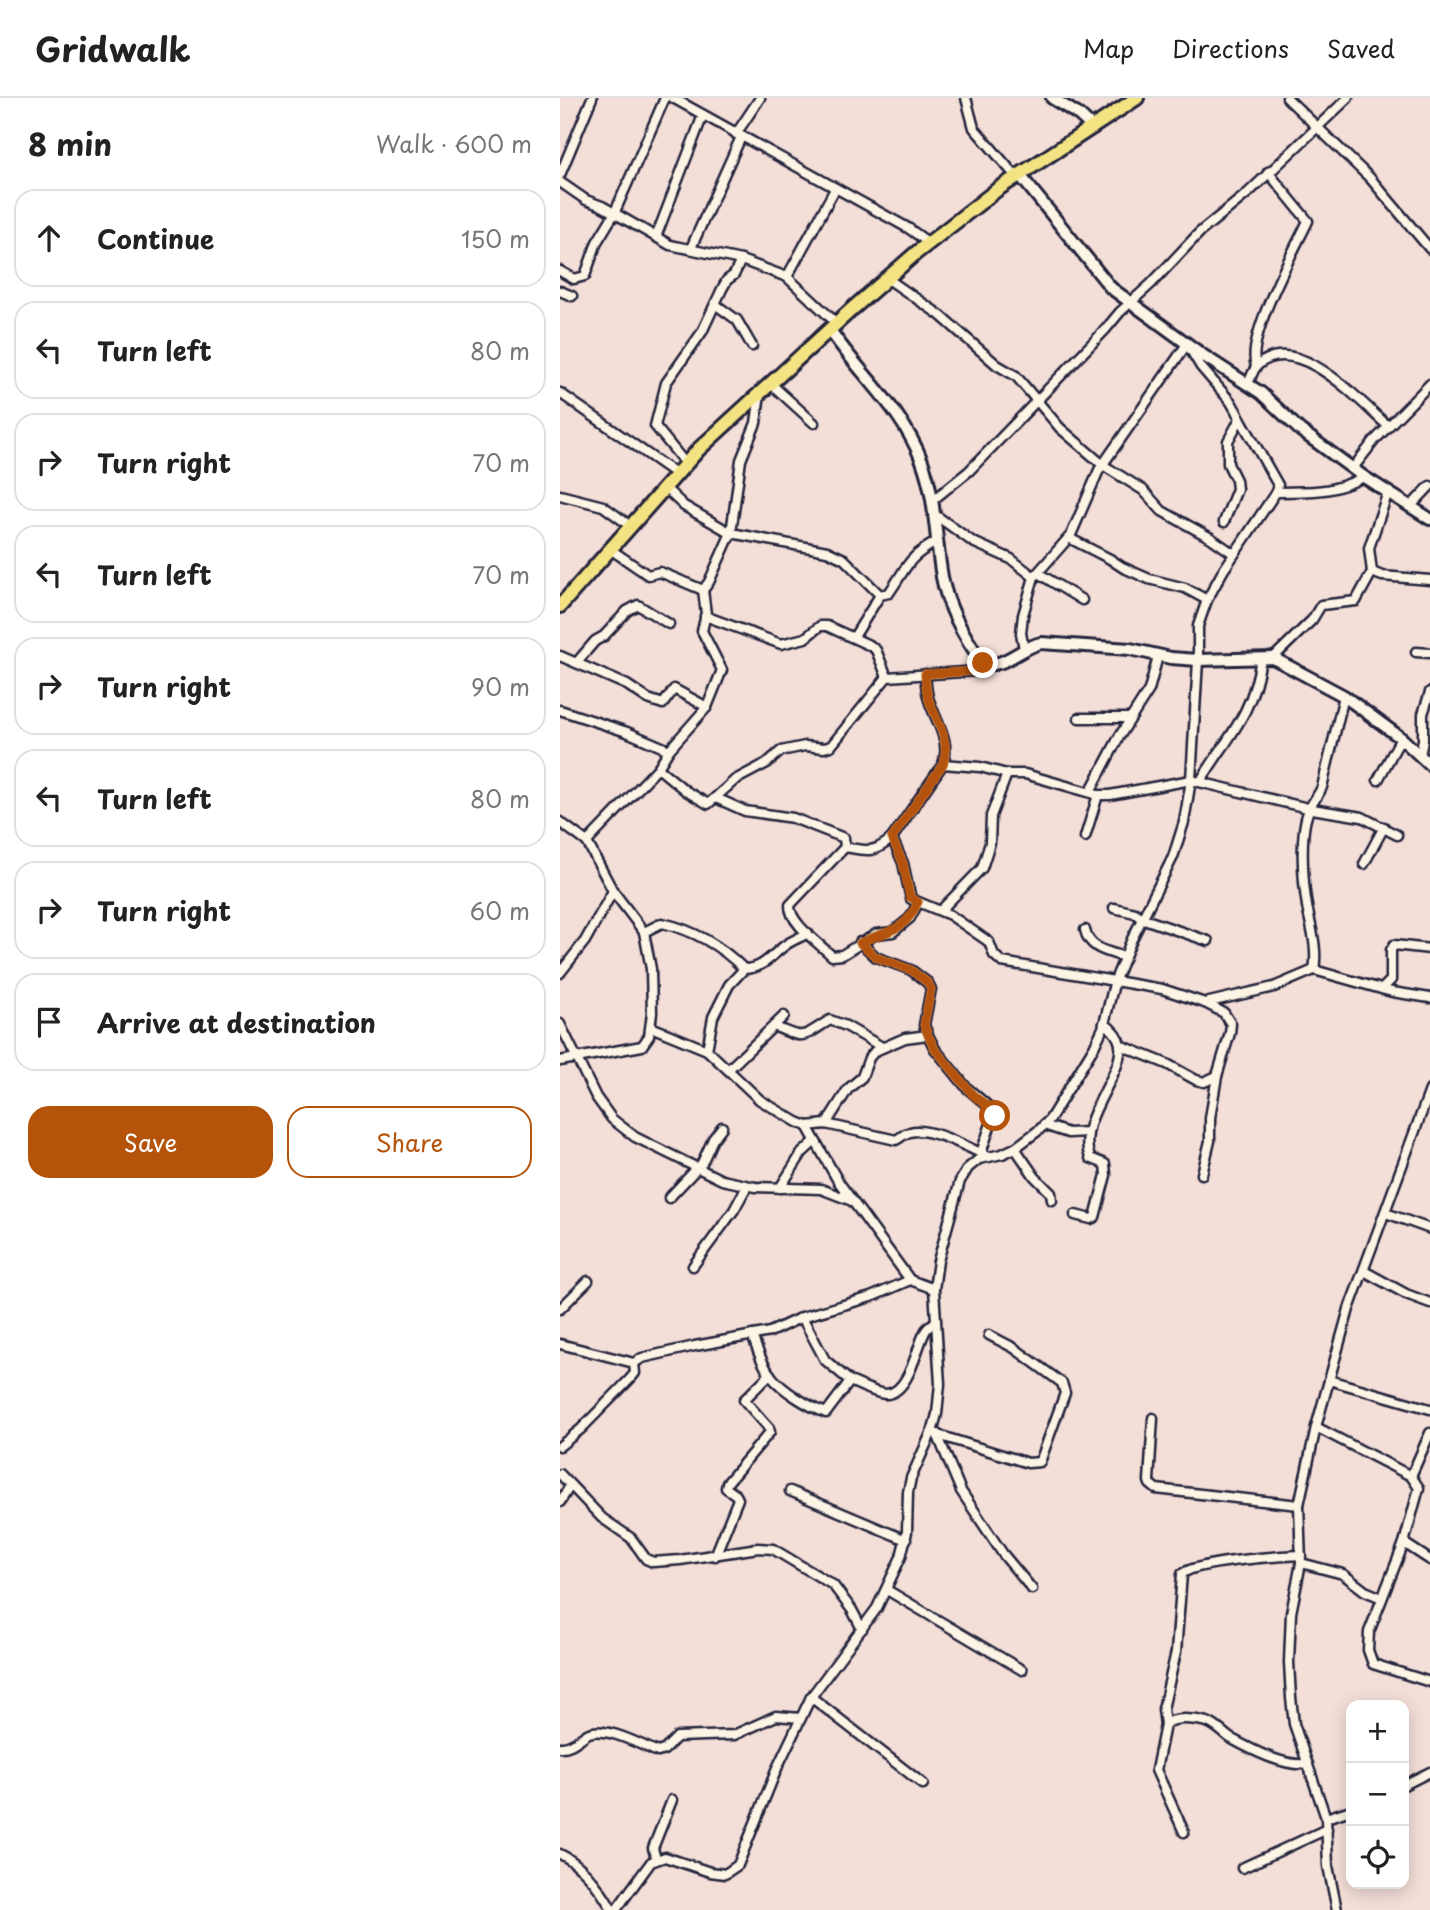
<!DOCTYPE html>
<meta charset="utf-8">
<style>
body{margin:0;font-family:"Playpen Sans",sans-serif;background:#f2f2f2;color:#222}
.controls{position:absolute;right:21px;bottom:21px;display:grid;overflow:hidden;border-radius:14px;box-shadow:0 4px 18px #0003}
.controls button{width:63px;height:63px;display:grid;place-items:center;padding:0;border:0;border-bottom:2px solid #e0e0e0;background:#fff;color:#222;font:35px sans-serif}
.stop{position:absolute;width:21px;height:21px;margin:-16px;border:5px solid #b45309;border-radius:50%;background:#fff}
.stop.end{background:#b45309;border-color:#fff;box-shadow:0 2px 7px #0008}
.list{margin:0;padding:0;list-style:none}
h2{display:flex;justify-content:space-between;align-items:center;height:91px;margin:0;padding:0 28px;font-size:30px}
h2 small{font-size:23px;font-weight:400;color:#767676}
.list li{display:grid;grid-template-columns:46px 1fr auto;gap:21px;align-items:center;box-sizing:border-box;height:98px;margin:0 14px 14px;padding:0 14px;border:2px solid #e0e0e0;border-radius:21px}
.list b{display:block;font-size:26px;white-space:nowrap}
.list em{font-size:23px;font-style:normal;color:#767676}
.actions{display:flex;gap:14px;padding:21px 28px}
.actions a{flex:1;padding:16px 0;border:2px solid #b45309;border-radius:21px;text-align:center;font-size:24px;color:#b45309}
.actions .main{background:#b45309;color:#fff}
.icon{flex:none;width:38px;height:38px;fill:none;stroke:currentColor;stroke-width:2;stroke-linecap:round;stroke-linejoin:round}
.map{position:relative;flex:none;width:870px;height:1812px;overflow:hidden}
header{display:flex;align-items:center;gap:42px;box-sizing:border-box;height:98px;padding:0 35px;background:#fff;border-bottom:2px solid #e0e0e0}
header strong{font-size:33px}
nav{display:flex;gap:38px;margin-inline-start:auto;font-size:24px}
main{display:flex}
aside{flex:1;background:#fff}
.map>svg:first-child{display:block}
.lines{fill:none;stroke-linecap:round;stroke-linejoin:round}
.minor-casing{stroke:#22223b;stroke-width:13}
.tertiary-casing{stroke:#22223b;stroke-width:16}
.primary-casing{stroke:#22223b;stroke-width:18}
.minor{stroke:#fcf5e5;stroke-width:8}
.tertiary{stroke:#fcf5e5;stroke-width:10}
.primary{stroke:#f4e382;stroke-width:12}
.route{stroke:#b45309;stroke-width:9}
</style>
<header>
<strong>Gridwalk</strong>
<nav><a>Map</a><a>Directions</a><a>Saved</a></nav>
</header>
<main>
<aside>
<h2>8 min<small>Walk · 600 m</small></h2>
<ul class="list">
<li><svg class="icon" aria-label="ahead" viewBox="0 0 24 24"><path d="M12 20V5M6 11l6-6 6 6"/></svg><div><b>Continue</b></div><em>150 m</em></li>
<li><svg class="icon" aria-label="left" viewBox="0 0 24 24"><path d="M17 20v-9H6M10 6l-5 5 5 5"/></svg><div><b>Turn left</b></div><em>80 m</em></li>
<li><svg class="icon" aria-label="right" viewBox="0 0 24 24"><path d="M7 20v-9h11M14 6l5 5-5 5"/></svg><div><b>Turn right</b></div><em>70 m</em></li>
<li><svg class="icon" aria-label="left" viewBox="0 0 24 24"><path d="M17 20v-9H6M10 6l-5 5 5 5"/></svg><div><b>Turn left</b></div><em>70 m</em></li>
<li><svg class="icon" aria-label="right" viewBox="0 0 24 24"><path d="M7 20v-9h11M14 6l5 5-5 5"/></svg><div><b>Turn right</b></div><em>90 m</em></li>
<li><svg class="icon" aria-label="left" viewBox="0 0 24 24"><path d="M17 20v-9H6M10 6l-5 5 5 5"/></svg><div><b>Turn left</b></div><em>80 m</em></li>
<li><svg class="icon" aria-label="right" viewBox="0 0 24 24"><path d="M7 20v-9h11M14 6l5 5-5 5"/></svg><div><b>Turn right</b></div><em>60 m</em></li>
<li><svg class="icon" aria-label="arrive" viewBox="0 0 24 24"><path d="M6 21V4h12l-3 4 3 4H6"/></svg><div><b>Arrive at destination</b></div></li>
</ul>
<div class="actions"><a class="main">Save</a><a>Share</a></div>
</aside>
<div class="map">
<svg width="870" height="1812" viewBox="0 0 870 1812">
<rect width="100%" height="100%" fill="#f4ded8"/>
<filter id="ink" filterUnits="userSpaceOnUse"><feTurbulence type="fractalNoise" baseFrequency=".0143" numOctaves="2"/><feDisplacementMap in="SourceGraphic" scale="14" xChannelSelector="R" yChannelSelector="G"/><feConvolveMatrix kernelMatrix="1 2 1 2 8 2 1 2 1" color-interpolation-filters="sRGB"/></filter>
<g filter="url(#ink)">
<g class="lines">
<g class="minor-casing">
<g id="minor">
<path d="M113,0L348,130L369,145"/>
<path d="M406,0L414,30L452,74"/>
<path d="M727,0L810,80L870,151"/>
<path d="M176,36L200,0"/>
<path d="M0,77L32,0"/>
<path d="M0,84L26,102L42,108L110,147L181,162L227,179L272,221"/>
<path d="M96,139L143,17"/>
<path d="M131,150L181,39"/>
<path d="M0,173L14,181L25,178L37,144L54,116L105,0"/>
<path d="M227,179L275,91"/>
<path d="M328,181L380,217L437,267L456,278L500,330L543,367L583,392L602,413L651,440L674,456"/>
<path d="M0,193L12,198"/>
<path d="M155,206L177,222L192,248"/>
<path d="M696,268C685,240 735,151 748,123L708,74"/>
<path d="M210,285L254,325"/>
<path d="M688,286C691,280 693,271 698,267C738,233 799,303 828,328"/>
<path d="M0,295L116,376"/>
<path d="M121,360L95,328L106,285L142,234L162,191L167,182L174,177L181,162"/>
<path d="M793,370L814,343L870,286"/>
<path d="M104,389L124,408L171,435L267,453L284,461L320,497"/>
<path d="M716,394C752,393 770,396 804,379"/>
<path d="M0,397L43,408L65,424"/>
<path d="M373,402L409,373L545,232L560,214L591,186L640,134L689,94L788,0"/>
<path d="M851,408L870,388"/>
<path d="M374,416L413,444L451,461L474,479"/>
<path d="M664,424L677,391L676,382L668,366V343L680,321"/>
<path d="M509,440L550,461L562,469L589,481L625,490L647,502"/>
<path d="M50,451L88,477L100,474L143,492"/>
<path d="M812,474L822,478L870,482"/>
<path d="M478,475L522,502"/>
<path d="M145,518L221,546L245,540L260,528H267L311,548L316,552L327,579L418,573L425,566"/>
<path d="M294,539L320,497L329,495C348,468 346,461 376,444"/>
<path d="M856,554L870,555"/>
<path d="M0,558L67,587L88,601L103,606L114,591L147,609"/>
<path d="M713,560L752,522L761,507L796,503L812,474L809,450L828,394"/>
<path d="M17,564L35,543L44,538L67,513L78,507L109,526"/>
<path d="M0,612L67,634L109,652"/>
<path d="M519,620H570"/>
<path d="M860,658L863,642V616L870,594"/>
<path d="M383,666L420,669L447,676H465L538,697H550L631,682L752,711L802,719L837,737"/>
<path d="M98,670L126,693L148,706L175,682L207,665L221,653L245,648L264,650L271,648L327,579"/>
<path d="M818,682L841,640"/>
<path d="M640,684C668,638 693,617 701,560"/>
<path d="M530,694L559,639L589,592L598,558"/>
<path d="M156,700L185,713L233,720L284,740L285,749"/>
<path d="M0,724L27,744L53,793L84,834L91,871L92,915L89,938L82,948L0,963"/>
<path d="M525,739L538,697"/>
<path d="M332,740L343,765L351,801L390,817L429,844L434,857L442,864L602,891L645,905L664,915L671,926L670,935L657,978L650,1020V1043L642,1076"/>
<path d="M27,744L98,670L109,652L147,609L162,572L142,533L146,516L143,492L149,484L171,435L181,362L196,325L200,296"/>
<path d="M285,749L230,807C229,825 260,846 272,858L282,857L316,836L333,834L350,820L358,805"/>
<path d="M285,749C307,753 314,756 332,740L383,666C391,644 377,625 370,605C366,596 366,585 365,576"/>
<path d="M804,766L824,729"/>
<path d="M554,810L575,815L584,821L648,843"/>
<path d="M381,812L422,770L430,745L431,718L447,676"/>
<path d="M525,832C529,851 548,854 565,859"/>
<path d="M84,834L102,825C134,832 161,848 184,871"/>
<path d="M300,844L316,859L351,872L368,885L371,891L364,927L368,937L375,951L406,989L435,1014L421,1055"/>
<path d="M754,872C758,850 751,830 747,808C743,784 739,734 749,712C752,704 759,697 762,689L784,598"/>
<path d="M0,875L25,843L53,793"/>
<path d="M822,891L831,882V852L834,847L870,851"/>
<path d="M645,905L714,889L754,872L832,894L870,900"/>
<path d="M0,926L36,999L52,1021L75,1039L162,1082L195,1089L261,1091L292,1103"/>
<path d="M214,928C246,943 242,939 270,922L286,928L322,949"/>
<path d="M91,929L147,952L200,1002L237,1024L247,1028L266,1026L336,1042C340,1040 345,1035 350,1034C370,1028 411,1051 429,1059"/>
<path d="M560,947L607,966L636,982L644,984L657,978"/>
<path d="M147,952L153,919L169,887L184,871C204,871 212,856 227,846C233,842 241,839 248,835"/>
<path d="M169,971L224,918"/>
<path d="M266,1026L288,991L302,979L309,960L315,953L345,940L368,937"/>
<path d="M484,1027L508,1035L528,1034"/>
<path d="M247,1028L278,1083L350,1182L374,1191"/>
<path d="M455,1050L475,1079L491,1095L492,1102"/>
<path d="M220,1090L242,1055L255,1043"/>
<path d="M109,1100L142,1065L153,1041L162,1029"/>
<path d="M826,1115L870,1131"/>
<path d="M515,1117L531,1121L535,1119L546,1077L545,1066L530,1060C515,1021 565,977 560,946C558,937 551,930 544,925"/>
<path d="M133,1168L174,1112L187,1088"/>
<path d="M804,1173L846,1196L870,1205"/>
<path d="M0,1211L28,1183"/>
<path d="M192,1237C197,1251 202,1266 211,1278C223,1293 248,1308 266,1315L290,1283L265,1262L242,1219"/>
<path d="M0,1246L74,1265L82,1260L135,1248L210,1234L242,1219L311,1199L350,1182"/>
<path d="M769,1282L870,1311"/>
<path d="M290,1283C300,1287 316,1296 327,1296C349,1294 356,1252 364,1236C366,1230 371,1227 375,1224"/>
<path d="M593,1320L589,1383L590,1386L596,1391L739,1407"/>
<path d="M756,1329L851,1378L859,1390L844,1445L809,1534L808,1552L813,1566L870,1584"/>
<path d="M377,1336L401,1393L443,1456L472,1491"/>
<path d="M378,1337L468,1365L480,1364L505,1295L502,1285L454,1250L429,1237"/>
<path d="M0,1348L21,1331L70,1281L75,1275L74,1265"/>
<path d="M0,1376L42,1420L71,1440L86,1461L93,1464L120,1462L198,1450L213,1451L273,1487L292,1512L302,1531"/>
<path d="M851,1378L870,1335"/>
<path d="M230,1393L346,1442"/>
<path d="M0,1404L10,1388"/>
<path d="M844,1445L870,1462"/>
<path d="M155,1458L178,1401L176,1397L166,1390L167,1385L210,1334L209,1330L184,1302L210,1276"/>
<path d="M741,1465L783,1476L805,1493L822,1500"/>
<path d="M327,1492L462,1572"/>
<path d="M251,1599L363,1686"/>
<path d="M605,1627C613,1618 636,1621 647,1624C656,1627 663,1635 670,1640C692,1652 724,1669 748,1666"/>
<path d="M0,1649C12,1650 19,1640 29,1635C46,1628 81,1647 98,1654L104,1652L117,1639L174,1637L216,1618L241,1620"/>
<path d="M844,1687L870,1674"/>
<path d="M766,1720L791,1712"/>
<path d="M624,1734L596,1672L605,1627L603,1611L616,1554L622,1476C635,1464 719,1458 741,1457"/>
<path d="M0,1756C23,1767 40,1790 52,1812"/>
<path d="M96,1761L93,1750L112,1702"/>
<path d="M682,1770L767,1731"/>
<path d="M56,1812L91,1764L105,1759L150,1774L165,1776L178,1767L218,1668L251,1599L317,1510L341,1459L347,1434L348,1394L351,1380L373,1331L377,1316L380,1286L374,1191L378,1163L400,1083L408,1070L419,1061L442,1056L455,1050L479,1032L490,1021L534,949L543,930L555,882L572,841L613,759L624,724L631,682L638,562V528L647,502L663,473L716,394L718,387L671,304L641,269L627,246L539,372L511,437L474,479L463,517L461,535L464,551"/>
<path d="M777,1812L768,1768L766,1720L734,1626L731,1600L729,1564L731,1515L741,1465L739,1407L756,1329L789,1211L870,992"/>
</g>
</g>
<g class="tertiary-casing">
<g id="tertiary">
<path d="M492,0L519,17L533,30"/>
<path d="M459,76L551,190L644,258L701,295L740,332L804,379L870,421"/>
<path d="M270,232C301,278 341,309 362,363C376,400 375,440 382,479C388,511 404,539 423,565C442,572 461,549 481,545L570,551L611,560L638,562L713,560L784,598L841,640L870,667"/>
</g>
</g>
<g class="primary-casing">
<path id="primary" d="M0,508L139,351L291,212L356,155L438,91L577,0"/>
</g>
<use href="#minor" class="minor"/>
<use href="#tertiary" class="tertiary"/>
<use href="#primary" class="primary"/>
</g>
</g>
<g class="lines" filter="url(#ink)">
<path class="route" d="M423,565L425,566L418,573L365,576C366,585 366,596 370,605C378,625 391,644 383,666L332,740L343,765L350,799L358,804C343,837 327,831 300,845L316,859L351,872L368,885L371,891L364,927L368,937L375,951L413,997L435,1014V1018"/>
</g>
</svg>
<div class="controls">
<button>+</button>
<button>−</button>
<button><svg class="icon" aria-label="locate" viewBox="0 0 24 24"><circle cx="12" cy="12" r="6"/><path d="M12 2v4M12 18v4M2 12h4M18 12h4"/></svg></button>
</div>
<div class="stop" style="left:435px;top:1018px"></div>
<div class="stop end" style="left:423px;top:565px"></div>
</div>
</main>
